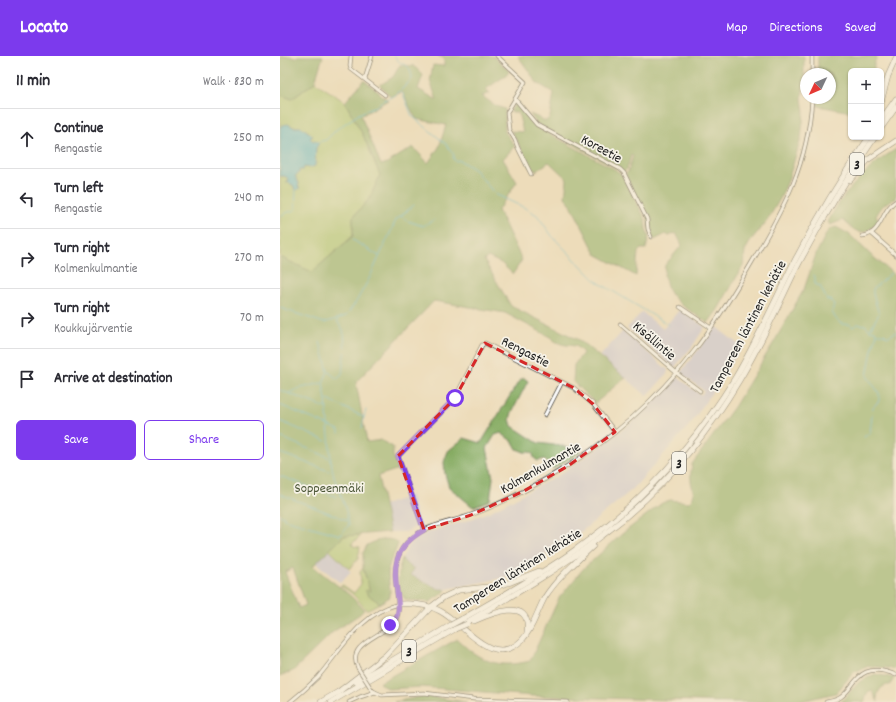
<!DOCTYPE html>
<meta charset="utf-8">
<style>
body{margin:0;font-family:Dekko,sans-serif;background:#f7f7f7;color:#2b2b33}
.controls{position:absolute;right:12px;top:12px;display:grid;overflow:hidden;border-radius:6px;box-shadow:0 1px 3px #0004}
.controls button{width:36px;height:36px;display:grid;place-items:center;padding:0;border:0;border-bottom:1px solid #e1e1e2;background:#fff;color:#2b2b33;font:20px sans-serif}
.compass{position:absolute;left:520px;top:12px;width:36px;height:36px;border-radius:50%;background:#fff;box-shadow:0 1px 3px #0004;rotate:226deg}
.stop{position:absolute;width:12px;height:12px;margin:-9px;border:3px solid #7c3aed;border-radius:50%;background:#fff}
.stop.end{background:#7c3aed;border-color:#fff;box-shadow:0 1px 4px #0008}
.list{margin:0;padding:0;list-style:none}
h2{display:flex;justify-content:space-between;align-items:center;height:52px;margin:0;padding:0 16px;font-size:17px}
h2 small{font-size:13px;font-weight:400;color:#7c7c81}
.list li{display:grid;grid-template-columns:26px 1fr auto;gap:12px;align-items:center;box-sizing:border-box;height:60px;padding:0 16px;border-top:1px solid #e1e1e2}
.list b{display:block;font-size:15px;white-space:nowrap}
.list p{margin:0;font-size:13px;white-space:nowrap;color:#7c7c81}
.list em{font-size:13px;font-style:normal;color:#7c7c81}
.actions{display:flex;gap:8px;padding:12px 16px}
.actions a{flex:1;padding:9px 0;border:1px solid #7c3aed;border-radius:6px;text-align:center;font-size:14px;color:#7c3aed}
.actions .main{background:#7c3aed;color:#fff}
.icon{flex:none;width:22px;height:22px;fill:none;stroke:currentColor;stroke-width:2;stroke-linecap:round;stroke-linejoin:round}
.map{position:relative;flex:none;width:616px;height:646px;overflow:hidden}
header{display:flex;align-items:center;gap:24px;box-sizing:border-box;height:56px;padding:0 20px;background:#7c3aed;color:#fff}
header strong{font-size:19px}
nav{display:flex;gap:22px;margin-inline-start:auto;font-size:14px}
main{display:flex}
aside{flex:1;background:#fff}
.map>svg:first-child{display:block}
.industrial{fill:#c2c1dc}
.green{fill:#a5c56d;stroke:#607044}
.forest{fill:#84aa60;stroke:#50633e;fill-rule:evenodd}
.water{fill:#4db4cb;stroke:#346874}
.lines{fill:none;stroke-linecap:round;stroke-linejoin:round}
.stream{stroke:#4db4cb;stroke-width:1}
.minor-casing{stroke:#3b3934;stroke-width:4.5}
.highway-casing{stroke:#3b3934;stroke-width:6}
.minor{stroke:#fff;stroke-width:3}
.highway{stroke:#fff;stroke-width:5}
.minor-bridge-casing{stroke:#3b3934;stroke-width:4.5;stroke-linecap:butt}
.highway-bridge-casing{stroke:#3b3934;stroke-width:6;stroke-linecap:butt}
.minor-bridge{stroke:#fff;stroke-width:3}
.highway-bridge{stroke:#fff;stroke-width:5}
.route{stroke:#7c3aed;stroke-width:5}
.marked{fill:none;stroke:#d62828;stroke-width:3;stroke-dasharray:8 5;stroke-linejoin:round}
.labels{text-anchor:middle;stroke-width:3.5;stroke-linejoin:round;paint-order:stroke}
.shield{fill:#f7f3e8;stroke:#5e5c59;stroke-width:1}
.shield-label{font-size:13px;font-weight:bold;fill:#1c1c1c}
.street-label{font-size:14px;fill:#1c1c1c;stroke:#f7f3e8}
.park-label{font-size:14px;fill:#4c5738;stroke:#f7f3e8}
</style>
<header>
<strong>Locato</strong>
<nav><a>Map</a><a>Directions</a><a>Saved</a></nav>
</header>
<main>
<aside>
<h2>11 min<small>Walk · 830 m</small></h2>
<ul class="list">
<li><svg class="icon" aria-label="ahead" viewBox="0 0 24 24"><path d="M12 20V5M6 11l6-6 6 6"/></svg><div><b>Continue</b><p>Rengastie</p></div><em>250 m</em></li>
<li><svg class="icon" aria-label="left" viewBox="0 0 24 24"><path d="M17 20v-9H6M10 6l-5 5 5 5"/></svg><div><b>Turn left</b><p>Rengastie</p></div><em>240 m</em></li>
<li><svg class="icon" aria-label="right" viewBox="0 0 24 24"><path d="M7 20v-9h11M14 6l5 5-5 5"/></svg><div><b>Turn right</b><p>Kolmenkulmantie</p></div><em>270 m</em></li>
<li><svg class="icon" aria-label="right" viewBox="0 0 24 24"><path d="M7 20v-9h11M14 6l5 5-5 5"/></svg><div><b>Turn right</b><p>Koukkujärventie</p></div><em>70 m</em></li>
<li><svg class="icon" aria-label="arrive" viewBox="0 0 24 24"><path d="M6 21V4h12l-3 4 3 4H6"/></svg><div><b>Arrive at destination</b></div></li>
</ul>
<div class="actions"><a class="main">Save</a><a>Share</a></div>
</aside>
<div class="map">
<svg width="616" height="646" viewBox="0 0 616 646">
<rect width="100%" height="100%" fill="#f7f3e8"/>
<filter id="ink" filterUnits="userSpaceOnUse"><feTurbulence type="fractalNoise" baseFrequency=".025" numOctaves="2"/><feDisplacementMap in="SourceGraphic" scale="8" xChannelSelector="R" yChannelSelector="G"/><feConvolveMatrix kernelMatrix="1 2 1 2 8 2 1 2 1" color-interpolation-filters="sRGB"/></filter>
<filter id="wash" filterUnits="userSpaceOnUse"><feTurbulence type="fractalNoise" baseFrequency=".012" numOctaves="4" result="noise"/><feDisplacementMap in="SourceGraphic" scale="16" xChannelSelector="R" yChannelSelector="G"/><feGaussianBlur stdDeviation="0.9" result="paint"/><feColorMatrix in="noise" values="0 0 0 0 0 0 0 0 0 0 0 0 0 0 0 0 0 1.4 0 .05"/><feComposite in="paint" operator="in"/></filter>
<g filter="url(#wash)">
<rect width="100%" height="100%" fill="#eddcba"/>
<g class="industrial">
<path d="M400,253L425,271L412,291L394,312L347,272L362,256L383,273Z"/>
<path d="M435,270L462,291L412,366L353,433L290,485L228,521L162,534L130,519L134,513L124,506L122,502L128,491L135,484L146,477L186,465L211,455L279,419L318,392L347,370L374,345L396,320L421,339L424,335L400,317L418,294Z"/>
<path d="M343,275L388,314L387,318L367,340L320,300Z"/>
<path d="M130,440L139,469L126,476H110L104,449Z"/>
<path d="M49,494L71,516L62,525L59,526L36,507Z"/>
</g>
<g class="green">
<path d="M35,26L65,46L83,79L100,119L90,142L73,161V180L32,216L0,201V120C4,120 7,120 10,124L7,126L14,130L18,131L19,127L15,120C17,118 18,116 19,114C24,110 31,111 36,107L35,95L37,86L33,85L30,82L33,80C21,68 16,70 0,72V39L12,43Z"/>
<path d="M80,479L79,482L72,487L73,490L80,491L78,503L69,513L49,494L64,480Z"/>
<path d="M83,512L90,536L86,537L100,547L86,554C79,545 72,535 60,530L63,529L74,537L81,528L80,516Z"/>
</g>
<g class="forest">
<path d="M10,0L14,2L18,0H43L35,26L12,43L0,39V1Z"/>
<path d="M158,0H213L229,15L225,20L206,33L210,37L202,40L216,50L225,53V76L235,90L223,103L237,126L218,154L242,204L233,218L221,207L208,201L204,204L231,250L299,284L346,322C334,329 327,339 315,347L293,326L294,309L303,297L296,290C285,289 278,289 270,281L225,257L154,245L76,326L87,386L101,384L113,391V400L119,413L98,420L110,476L64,480L33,510C50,525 70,536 84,554L80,558L53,576L13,615L0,620V201L32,216L73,180V161L90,142L100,119L83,79L65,46L84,24L108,44L81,60L101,109L107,107L133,91L148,107L159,91L166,69L136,63L122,36L111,41L100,29L113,21L120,9L134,10L143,19L138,33L157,44L150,25L153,9L164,10V2ZM13,512L26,549L19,552L5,516Z"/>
<path d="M238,0H524V24L522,43L524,56L523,65L521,82L508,125L500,143L487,165L471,184L465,195L463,210L437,255L428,267L400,248L389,236L384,220L385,209L402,189L396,177L389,180L386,178L374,184L369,172L368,162L345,118L348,116L353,100L351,99L347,113L344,116L257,68L250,58L266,65L270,61L274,37L257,27Z"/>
<path d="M538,0H597L594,8V15H571V56L538,50V42H550V18H538Z"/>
<path d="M236,46L255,70L336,114L342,119L365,162L366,173L369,181L366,193H361L358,196L356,220L316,198L290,147L285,141L287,123L269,106L256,115L251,113L237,85L231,75L243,76L238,56H230Z"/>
<path d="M616,93V143C606,145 601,151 596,160L599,164L598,167C581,181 578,178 563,164L550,169L548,166C563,136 588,110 616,93Z"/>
<path d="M556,171L569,178L591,199L616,220V613L589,610L574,616L556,637L517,646H456L252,640L141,631L109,633L99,627L177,583C200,605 217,613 250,605L279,542L303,513L343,477L382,447L390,444L409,446C417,440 412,433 411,425C410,419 411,414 412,408L454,351L494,286L524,233L536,198L547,176L550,173Z"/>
<path d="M244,322L248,325L232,356L230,363L232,370L258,387L297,392L300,396L273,413L264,403L258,405L254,402L253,398L249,396H244L237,393L233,386L221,377L215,379L207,392L213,422L210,444L193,451L169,431L165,418L164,406L168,395L184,382L201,387L239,325Z"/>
<path d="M107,483L113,484L118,487C116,497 109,504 108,516C108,525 111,534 110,541L100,547L91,541L85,535L87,534L90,535L83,512V497L87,489L96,485Z"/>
<path d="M122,502L124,506L134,513L130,519L159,533H164L166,534C163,539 154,542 150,546L126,544C115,533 118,516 122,502Z"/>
<path d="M595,618L614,622L610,629C601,628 595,638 598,646L592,634L588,636L584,646H561L579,626Z"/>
<path d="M144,640L187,646H114Z"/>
</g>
<path class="water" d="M8,68L13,71H22L33,80L30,82L33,85L35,84L39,87L36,92L35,110L30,112L24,111L23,114H19V117L15,120L19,127L18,131L20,132L17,134L14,133V130L8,126L6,128L9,124C7,120 4,120 0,120V72L2,69Z"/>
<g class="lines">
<g class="stream">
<path d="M121,36L123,38L132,60L166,88L174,99L173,103L176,105L179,104L195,114L215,138L247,153L257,159L272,180L316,225L389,269"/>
<path d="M38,86L46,84L57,73L79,58L91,52L97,50L102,45L116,39L132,23C130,3 121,13 115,0"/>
<path d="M121,160L134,149"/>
<path d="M0,161L5,157L15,154L16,133"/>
<path d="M73,184L99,200"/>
<path d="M534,219L535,221V228L540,230L547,244H550L554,248L552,256C556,263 559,270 569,268L573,271L577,268L585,269L590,274L595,275L597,278L592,294L587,320L599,337V345L593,351L590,377L584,381"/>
<path d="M0,252L44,267L66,260L76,246L89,223L116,164L121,160L128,165L143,170L154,164"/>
<path d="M590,273L599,258L593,238V233L611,217"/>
<path d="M597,278H604L607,281L616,276"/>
<path d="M49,316L57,323L62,319C63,305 67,288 63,274C61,270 58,268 57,264"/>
<path d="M0,334L46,352"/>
<path d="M9,337L17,333L42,327"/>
<path d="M46,344H48L84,361"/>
<path d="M0,349L59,374V377"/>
<path d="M0,365L46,385"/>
<path d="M82,372L84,361L86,354"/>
<path d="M0,381L48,401L51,405"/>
<path d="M0,397L49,415"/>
<path d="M0,420L57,441"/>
<path d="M0,438L67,464"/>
<path d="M0,459L4,461V463L60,479L69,469L65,450L54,421L51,406L46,344L43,327L48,315L40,286"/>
</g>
</g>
</g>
<g filter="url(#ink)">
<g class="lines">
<g class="minor-casing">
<g id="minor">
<path d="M71,0L70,10L71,13L105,39"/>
<path d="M217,0L245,26L229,53L227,56L229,74L235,84L238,92L251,118"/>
<path d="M532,18V0"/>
<path d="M85,23L92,0"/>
<path d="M235,43L257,69L340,113L344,117L367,163L368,173L371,181"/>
<path d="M591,177L616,199"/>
<path d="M582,180C602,179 601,153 616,145"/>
<path d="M400,251L431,272"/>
<path d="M340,268L399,319L420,335"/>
<path d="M265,359L282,326"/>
<path d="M144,474L119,404L118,400L175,342L202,289L205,287L294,332L313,348L335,376"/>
<path d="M78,612C64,585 110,580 117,561C120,554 118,546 117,538C114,516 113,496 133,481C149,468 173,466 191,459C221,448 249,433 276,417C329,386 377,343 414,295C436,267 454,237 472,206C505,150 528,109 532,42"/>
<path d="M92,634L95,636L102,639L144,637L194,643L288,646"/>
<path d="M10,646C20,638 29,630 38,621C62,593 80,557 119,548"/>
<path d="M69,646L80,641L95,636"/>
<path d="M546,646C551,645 557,644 561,641C568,636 572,628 578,622C588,611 604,614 616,619"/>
</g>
</g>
<g class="highway-casing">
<g id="highway">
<path d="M601,46L608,20L616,2"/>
<path d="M601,64L616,43"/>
<path d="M601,72L616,51"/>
<path d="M570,124L589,103L616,85"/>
<path d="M119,548C133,547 147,548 160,555C185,568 212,614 242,584C253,573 257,555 265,541C278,521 296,506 313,490"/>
<path d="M182,563C220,541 259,520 295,494C360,448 414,389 455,322C476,287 493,249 511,212C534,167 560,123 589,81"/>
<path d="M194,565C210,558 252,540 247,576"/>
<path d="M185,567C232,540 280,513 323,479C378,438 425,382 460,323C481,288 498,250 516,213C540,167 566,123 595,81"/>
<path d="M76,626L171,569"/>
<path d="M57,637L105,600L151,551L164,541L179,534L217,530L231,526L259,515"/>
<path d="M41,646L58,636"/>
<path d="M51,646L175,573"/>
</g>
</g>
<use href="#minor" class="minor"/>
<use href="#highway" class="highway"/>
<g class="minor-bridge-casing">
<path id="minor-bridge" d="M78,612L92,634"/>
</g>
<g class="highway-bridge-casing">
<g id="highway-bridge">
<path d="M171,569L182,563"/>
<path d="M175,573L187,568"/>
</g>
</g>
<use href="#minor-bridge" class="minor-bridge"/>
<use href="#highway-bridge" class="highway-bridge"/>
</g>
</g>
<g class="lines" filter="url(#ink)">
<path class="route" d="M110,569C136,548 88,506 144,474L119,404L118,400L175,342"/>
</g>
<path d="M0 0H616V646H0ZM205,287L294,332L313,348L335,376L288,410L244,435L191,459L144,474L118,400L175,342Z" fill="#eddcba" fill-opacity=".55" fill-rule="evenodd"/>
<path class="marked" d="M205,287L294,332L313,348L335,376L288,410L244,435L191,459L144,474L118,400L175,342Z"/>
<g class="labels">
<g class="shield">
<rect x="570" y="97" width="14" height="22" rx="3"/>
<rect x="392" y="396" width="14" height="22" rx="3"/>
<rect x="122" y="584" width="14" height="22" rx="3"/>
</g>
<g class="shield-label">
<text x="577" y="113">3</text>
<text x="399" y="412">3</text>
<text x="129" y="600">3</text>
</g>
<g class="street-label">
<text transform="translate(322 92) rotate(29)" y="5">Koreetie</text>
<text transform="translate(467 270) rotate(-62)" y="5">Tampereen läntinen kehätie</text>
<text transform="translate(375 284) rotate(41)" y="5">Kisällintie</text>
<text transform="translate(246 295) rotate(27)" y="5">Rengastie</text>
<text transform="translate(260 411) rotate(-30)" y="5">Kolmenkulmantie</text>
<text transform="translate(237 514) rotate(-32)" y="5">Tampereen läntinen kehätie</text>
</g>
<g class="park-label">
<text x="49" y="436">Soppeenmäki</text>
</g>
</g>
</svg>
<div class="controls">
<button>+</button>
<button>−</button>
</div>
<svg class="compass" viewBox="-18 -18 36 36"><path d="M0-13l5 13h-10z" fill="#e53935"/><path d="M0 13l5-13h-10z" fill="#7c7c81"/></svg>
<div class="stop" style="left:175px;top:342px"></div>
<div class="stop end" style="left:110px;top:569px"></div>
</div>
</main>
